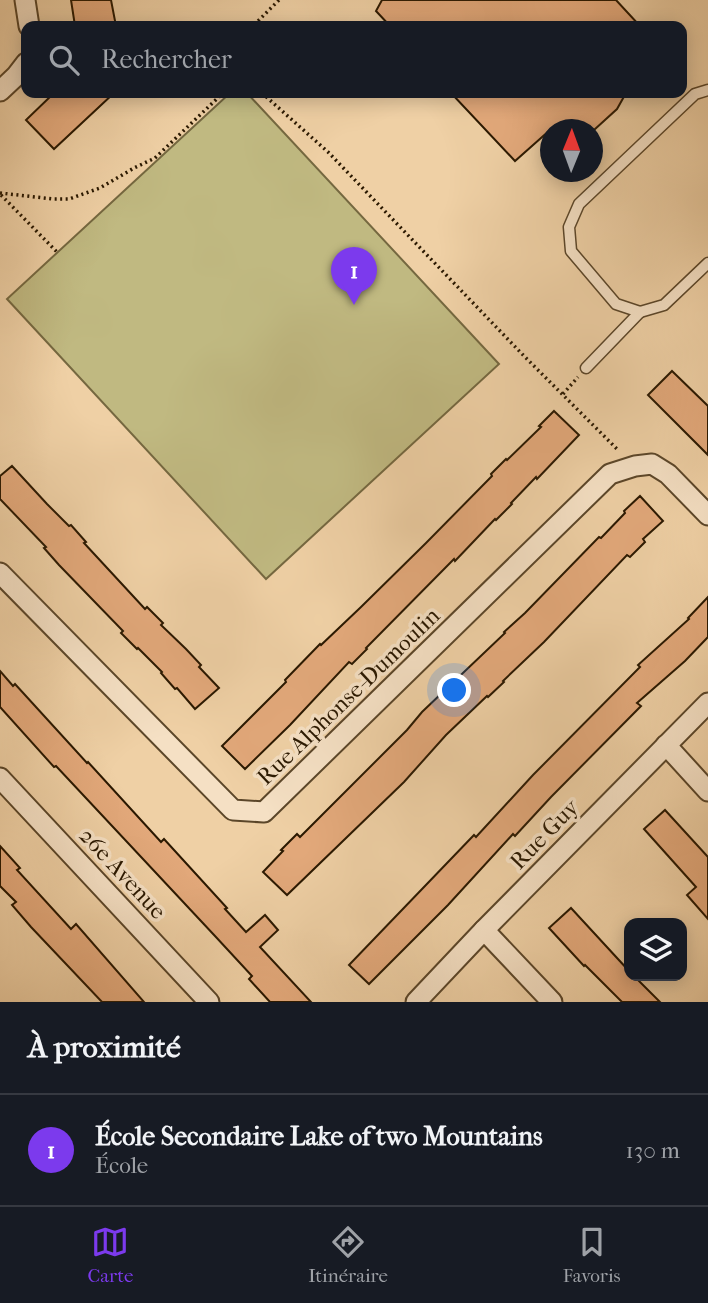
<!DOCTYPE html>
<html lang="fr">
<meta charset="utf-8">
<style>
body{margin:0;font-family:"IM FELL French Canon",serif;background:#242831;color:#f1f3f6}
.controls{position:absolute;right:21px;bottom:21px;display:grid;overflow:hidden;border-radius:14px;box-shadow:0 4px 18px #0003}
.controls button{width:63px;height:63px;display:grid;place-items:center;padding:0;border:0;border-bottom:2px solid #363941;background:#171b24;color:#f1f3f6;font:35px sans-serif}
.compass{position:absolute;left:540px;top:119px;width:63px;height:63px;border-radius:50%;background:#171b24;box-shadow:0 4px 18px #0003;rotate:1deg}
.you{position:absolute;left:455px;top:691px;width:24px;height:24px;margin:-18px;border:5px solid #fff;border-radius:50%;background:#1a73e8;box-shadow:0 0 0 10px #1a73e833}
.badge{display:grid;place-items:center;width:46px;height:46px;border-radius:50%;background:#7c3aed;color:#fff;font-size:23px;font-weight:700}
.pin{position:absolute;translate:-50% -58px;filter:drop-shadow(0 2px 4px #0008)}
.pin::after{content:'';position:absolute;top:37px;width:24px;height:21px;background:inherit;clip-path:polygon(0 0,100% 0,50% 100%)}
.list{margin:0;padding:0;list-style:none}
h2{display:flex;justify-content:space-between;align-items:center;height:91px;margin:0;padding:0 28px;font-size:30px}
h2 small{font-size:23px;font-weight:400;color:#9ea1a6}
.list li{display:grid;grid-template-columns:46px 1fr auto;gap:21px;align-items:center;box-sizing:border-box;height:112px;padding:0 28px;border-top:2px solid #363941}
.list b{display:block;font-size:26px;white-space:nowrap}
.list p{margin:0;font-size:23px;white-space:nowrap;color:#9ea1a6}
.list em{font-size:23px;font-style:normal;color:#9ea1a6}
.icon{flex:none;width:38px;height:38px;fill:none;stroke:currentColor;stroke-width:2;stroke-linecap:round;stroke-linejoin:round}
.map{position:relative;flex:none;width:708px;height:1002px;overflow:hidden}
.search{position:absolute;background:#171b24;box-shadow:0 4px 18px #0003;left:21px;right:21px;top:21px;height:77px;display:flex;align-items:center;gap:18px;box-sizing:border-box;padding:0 24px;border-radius:14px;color:#9ea1a6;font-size:26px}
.sheet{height:203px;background:#171b24}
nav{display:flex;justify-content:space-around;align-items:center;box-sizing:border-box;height:98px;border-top:2px solid #363941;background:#171b24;font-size:19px;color:#9ea1a6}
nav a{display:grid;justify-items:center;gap:4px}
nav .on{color:#7c3aed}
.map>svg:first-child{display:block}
.green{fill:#c0b981;stroke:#756840;stroke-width:2}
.building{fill:#e3a97b;stroke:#2a1800;stroke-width:2}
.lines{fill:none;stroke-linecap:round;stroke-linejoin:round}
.lane-casing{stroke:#5b4629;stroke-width:13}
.street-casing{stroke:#5b4629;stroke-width:23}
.path{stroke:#2a1800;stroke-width:3.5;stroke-dasharray:2 3.5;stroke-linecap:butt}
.lane{stroke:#f5e0c4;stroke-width:10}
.street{stroke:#f5e0c4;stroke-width:19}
.labels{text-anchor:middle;stroke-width:7;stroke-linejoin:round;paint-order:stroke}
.street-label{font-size:23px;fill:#2a1800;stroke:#f5e0c4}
</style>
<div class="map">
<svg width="708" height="1002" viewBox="0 0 708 1002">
<rect width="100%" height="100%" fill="#efd0a5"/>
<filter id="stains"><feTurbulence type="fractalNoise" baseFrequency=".00286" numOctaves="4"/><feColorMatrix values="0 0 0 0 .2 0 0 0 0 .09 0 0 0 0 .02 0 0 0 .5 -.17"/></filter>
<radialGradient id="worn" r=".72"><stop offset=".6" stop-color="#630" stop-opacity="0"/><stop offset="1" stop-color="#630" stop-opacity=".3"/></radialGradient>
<path class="green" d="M230,93H247L499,364L266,579L7,299Z"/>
<g class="building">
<path d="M71,0H111L116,26H75Z"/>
<path d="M382,0H616L640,26H390L376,11Z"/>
<path d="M54,93H114L54,149L26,120Z"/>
<path d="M451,93H626L617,109L594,130H550L515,161Z"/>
<path d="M672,371L708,406V455L648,395Z"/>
<path d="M554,411L579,435L537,479L536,477L511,503L512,504L496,520L495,519L455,561L454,559L366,648L367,649L352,664L349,662L290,725L245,769L222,746L286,682L285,680L320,644L321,645L361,607L426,543L492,476L491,474L506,459L507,460L541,427L539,426Z"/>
<path d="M12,466L47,504L69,526L71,525L86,542L84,543L145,609L147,607L163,623L161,625L186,649L201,665L199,667L219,688L195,709L177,688L175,689L161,673L162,672L138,648L137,649L121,633L123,631L59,565L44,548L46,547L0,499V476Z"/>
<path d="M640,496L663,521L643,539L645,542L630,557L627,555L544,642L503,681L504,682L488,697L487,696L446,735L404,782L287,895L263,872L283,851L281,850L297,834L300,837L407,730L422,712L505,633L504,632L525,613L599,537L601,538L625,513L624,511Z"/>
<path d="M708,597V637L685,661L637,703L641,706L551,797L515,836L513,834L448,905L369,984L349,965L474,835L476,837L533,775L640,667L638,665L689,619L688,618Z"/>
<path d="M0,671L13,686L15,684L87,763L88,762L161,842L164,839L227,908L225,909L246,932L265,915L278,930L260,947L311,1002H270L249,979L252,976L215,936L56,766L54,767L0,707Z"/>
<path d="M665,810L708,857V919L687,895L696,887L644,829Z"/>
<path d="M0,846L20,868L17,870L71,929L76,924L144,1002H102L31,927L12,905L16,902L0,886Z"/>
<path d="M571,908L629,971V976H634L660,1002H622L585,965L584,966L549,928Z"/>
</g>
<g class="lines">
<g class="lane-casing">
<g id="lane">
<path d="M708,90L695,94L579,204L569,227L571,251L616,304L640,312L664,305L708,263"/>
<path d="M586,368L640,312"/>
</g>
</g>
<g class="street-casing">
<g id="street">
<path d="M25,0L29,26"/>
<path d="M0,91L16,76L26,63"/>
<path d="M0,573L233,810L264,812L610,474L635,466L652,464L668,474L708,515"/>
<path d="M666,745L708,791"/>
<path d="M0,778L209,1002"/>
<path d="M484,930L552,1002"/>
<path d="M416,1002L484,930L708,703"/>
</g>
</g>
<g class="path">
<path d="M256,26L258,21L279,0"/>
<path d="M262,93L328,152L525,357L618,450"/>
<path d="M0,193L53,199H69L100,188L134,168L155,158L223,93"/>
<path d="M1,195L57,252"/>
<path d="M563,394L578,377"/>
</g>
<use href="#lane" class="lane"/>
<use href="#street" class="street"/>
</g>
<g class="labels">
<g class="street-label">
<text transform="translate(348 696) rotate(-44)" y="8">Rue Alphonse-Dumoulin</text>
<text transform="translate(544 834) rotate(-46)" y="8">Rue Guy</text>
<text transform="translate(123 873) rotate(47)" y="8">26e Avenue</text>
</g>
</g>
<rect width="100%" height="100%" filter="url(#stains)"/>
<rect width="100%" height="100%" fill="url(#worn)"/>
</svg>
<div class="controls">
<button><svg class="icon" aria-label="layers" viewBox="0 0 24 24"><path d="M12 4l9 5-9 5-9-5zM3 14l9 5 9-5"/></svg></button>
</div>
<svg class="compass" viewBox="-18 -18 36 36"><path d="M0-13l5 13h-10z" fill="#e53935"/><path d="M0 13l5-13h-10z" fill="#9ea1a6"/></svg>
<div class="you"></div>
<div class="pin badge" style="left:354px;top:305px">1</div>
<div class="search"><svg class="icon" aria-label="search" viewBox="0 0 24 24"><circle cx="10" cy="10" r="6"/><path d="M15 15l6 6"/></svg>Rechercher</div>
</div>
<section class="sheet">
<h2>À proximité<small></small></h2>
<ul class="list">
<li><span class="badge">1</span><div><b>École Secondaire Lake of two Mountains</b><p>École</p></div><em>130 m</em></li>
</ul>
</section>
<nav>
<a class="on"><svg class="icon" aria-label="map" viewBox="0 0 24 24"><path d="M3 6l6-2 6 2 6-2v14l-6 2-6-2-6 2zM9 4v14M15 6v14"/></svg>Carte</a>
<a><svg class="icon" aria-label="directions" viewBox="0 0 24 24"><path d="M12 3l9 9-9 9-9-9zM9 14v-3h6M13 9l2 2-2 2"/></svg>Itinéraire</a>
<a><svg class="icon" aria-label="saved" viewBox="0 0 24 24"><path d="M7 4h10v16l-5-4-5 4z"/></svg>Favoris</a>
</nav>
